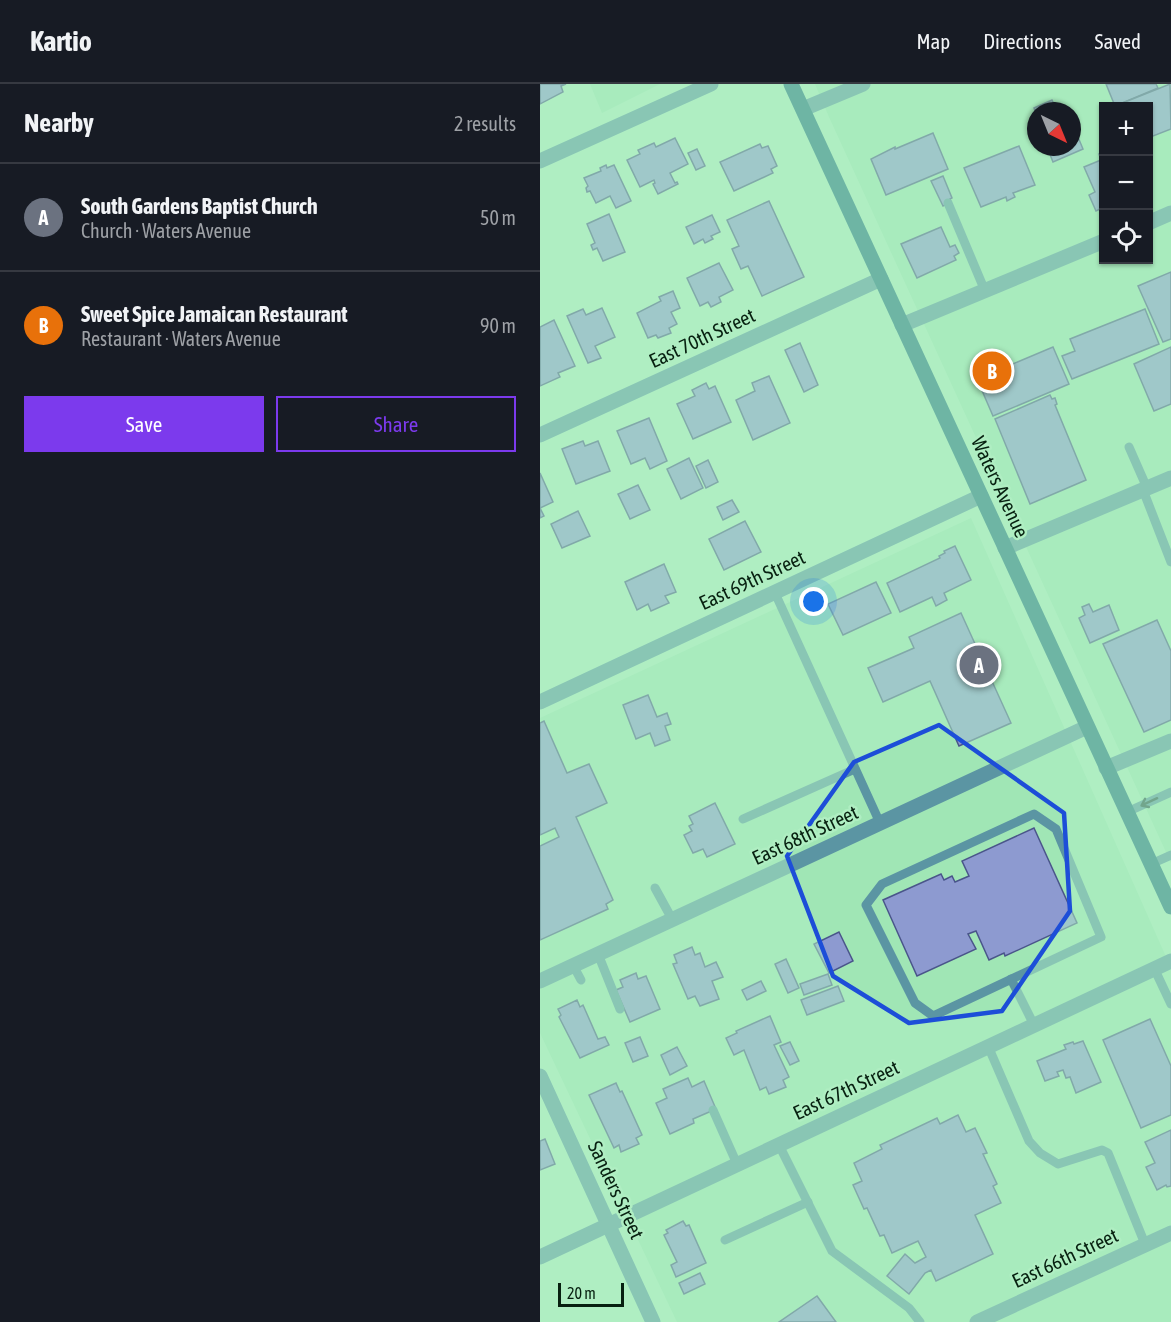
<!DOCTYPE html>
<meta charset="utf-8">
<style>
body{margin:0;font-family:"Asap Condensed",sans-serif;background:#20242c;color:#f1f3f6}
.controls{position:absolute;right:18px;top:18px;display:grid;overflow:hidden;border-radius:0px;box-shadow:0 2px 4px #0004}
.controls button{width:54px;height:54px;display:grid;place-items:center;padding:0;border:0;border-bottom:2px solid #363941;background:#171b24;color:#f1f3f6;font:30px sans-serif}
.compass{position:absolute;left:487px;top:18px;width:54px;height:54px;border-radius:50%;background:#171b24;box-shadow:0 2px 4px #0004;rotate:137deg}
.scale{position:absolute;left:18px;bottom:15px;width:66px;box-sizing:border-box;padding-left:6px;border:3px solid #072010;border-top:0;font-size:16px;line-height:21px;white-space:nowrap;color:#072010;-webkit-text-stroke:4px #afeec2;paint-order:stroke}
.you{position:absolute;left:274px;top:518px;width:21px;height:21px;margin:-15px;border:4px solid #fff;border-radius:50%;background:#1a73e8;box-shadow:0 0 0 9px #1a73e833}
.badge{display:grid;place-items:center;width:39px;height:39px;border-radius:50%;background:#7c3aed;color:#fff;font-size:20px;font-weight:700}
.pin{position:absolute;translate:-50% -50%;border:3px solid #fff;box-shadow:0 2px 6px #0006}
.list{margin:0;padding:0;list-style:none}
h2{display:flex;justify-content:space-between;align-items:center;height:78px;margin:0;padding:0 24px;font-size:26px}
h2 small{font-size:20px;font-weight:400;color:#9ea1a6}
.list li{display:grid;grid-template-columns:39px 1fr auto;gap:18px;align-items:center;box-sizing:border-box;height:108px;padding:0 24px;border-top:2px solid #363941}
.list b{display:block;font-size:22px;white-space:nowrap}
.list p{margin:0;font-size:20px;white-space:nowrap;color:#9ea1a6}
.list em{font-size:20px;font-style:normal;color:#9ea1a6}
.actions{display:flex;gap:12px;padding:18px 24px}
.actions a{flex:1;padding:14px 0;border:2px solid #7c3aed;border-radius:0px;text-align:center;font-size:21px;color:#7c3aed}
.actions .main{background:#7c3aed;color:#fff}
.icon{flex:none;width:33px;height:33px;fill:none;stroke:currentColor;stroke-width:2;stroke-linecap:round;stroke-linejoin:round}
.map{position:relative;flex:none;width:631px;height:1238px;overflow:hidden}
header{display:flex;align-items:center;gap:36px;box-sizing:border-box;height:84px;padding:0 30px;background:#171b24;border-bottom:2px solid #363941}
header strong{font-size:28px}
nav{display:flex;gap:33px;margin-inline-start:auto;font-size:21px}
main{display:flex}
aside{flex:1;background:#171b24}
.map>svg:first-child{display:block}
.built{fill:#a0e6b5;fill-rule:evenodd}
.building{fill:#8d9ad0;stroke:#4a558a;stroke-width:1.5}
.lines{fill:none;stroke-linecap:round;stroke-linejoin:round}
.lane{stroke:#5b95a3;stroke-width:9}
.street{stroke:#5b95a3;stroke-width:15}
.secondary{stroke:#21707f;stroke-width:15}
.oneway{stroke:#294f4b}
.marked{fill:none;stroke:#1d4ed8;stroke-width:4.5;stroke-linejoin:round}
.labels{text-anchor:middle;stroke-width:5;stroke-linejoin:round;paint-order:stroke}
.street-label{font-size:20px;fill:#072010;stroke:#afeec2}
</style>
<header>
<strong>Kartio</strong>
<nav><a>Map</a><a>Directions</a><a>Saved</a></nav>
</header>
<main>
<aside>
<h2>Nearby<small>2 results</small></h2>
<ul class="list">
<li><span class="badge" style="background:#6b7280">A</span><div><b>South Gardens Baptist Church</b><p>Church · Waters Avenue</p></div><em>50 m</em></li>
<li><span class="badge" style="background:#e8710a">B</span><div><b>Sweet Spice Jamaican Restaurant</b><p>Restaurant · Waters Avenue</p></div><em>90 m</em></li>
</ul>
<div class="actions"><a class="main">Save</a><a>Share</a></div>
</aside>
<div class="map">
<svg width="631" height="1238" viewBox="0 0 631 1238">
<rect width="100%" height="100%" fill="#afeec2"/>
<g class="built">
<path d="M50,0H120L62,29Z"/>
<path d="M275,0H631V779L289,33ZM564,22H608V176H564ZM496,27H532V63H496Z"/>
<path d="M431,434L631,884V1238H137L0,949V634Z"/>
</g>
<g class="building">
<path d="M0,0H26L21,2L23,8L0,20Z"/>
<path d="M566,0H616L618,4L575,22Z"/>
<path d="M630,0L631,45L608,54V22H575Z"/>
<path d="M512,16L517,27H496V30L494,24Z"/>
<path d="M533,41L543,65L513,78L507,63H532Z"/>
<path d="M393,49L408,85L346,111L331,75L355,63V65Z"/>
<path d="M135,54L148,80L130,89L135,99L137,98L138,100L118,110L113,100L115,99L114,96L100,103L87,76L100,70L98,66L114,59L116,63Z"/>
<path d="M220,60L222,64L228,62L237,82L231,85L233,89L194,107L180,78Z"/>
<path d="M479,62L495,101L473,109L475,113L467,117L466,113L441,123L424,84Z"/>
<path d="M157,65L165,82L156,86L148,69Z"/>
<path d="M564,68V123L556,127L549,111L555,108L544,83L561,76L559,70Z"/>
<path d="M66,81L67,84L74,81L91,117L76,124L70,112L56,119L50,107L47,108L46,104L48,102L44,94L61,87L60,84Z"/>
<path d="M403,92L412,114L410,115L411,118L403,122L391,97Z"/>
<path d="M229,117L264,193L222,212L208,182L201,185L192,165L199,162L187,136Z"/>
<path d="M69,130L85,168L63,177L57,164L53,166L51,161L55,159L47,140Z"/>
<path d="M172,131L180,148L171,152L173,155L165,159L163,155L154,160L146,143Z"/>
<path d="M401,143L410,163L415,161L419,169L414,172L416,176L377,194L361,160Z"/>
<path d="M179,179L193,206L179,213L181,218L171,223L168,218L160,222L147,194Z"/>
<path d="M631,188V255L623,258L598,202Z"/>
<path d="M133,207L140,224L131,228L137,240L129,244L131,249L118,254L116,251L108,254L97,229L121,217L119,213Z"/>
<path d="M62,224L75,253L55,262L61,274L48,279L27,232L43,225L46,231Z"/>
<path d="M605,225L619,260L532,295L522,272L535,267L530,255Z"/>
<path d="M14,236L35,282L18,289L20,293L0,302V243Z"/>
<path d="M260,259L278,301L264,308L245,266Z"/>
<path d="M513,263L529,300L453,332L437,295Z"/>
<path d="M631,263V320L614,327L594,280Z"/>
<path d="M229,292L250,339L213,356L196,316L215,307L212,299Z"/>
<path d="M166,299L169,305L175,302L191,338L153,355L137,320L155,312L152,306Z"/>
<path d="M510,311L512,315L515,314L517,320L515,321L546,396L490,420L455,335Z"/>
<path d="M109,334L127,377L110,385L105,374L91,380L77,347Z"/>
<path d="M43,357L45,362L58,357L70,387L36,400L22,365Z"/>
<path d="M149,374L163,404L141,415L127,385Z"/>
<path d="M168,376L178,398L166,404L156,382Z"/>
<path d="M0,389L13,418L0,424L4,432L0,434Z"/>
<path d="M98,401L110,426L90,435L78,410Z"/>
<path d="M192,416L199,428L183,436L177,423Z"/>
<path d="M38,427L50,452L22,464L11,440Z"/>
<path d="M205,437L221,468L184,486L169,455Z"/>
<path d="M415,462L431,496L404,509L407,516L396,522L392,513L360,528L347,499L400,474L399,472L405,469L404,467Z"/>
<path d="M124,480L136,508L125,512L129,519L111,527L108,520L97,526L85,498Z"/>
<path d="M336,498L351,529L303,551L288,520Z"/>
<path d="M549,520L553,528L569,521L579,546L550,559L539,534L545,531L542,523Z"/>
<path d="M421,529L471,639L419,662L390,597L343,618L328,584L374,564L369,553Z"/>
<path d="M617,536L631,567V636L604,648L563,560Z"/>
<path d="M108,611L117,633L127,629L131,640L125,642L130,656L115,662L110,649L96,655L83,621Z"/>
<path d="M4,637L27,689L49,680L67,719L36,733L73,816L66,820L68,825L0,856V762L19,753L15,744L0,751V639Z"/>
<path d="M175,719L195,760L167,773L163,765L153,769L144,751L152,747L149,742L153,740L149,732Z"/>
<path d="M494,744L537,839L465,872L464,869L449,876L436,847L428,850L436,865L377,892L343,816L401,790L404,796L412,792L415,798L429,792L422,777Z"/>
<path d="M299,848L313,877L289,889L274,860Z"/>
<path d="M152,863L155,871L160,869L165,883L176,878L183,893L172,897L179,915L160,922L155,912L148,915L133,880L137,879L134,871Z"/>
<path d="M246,875L259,904L248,909L235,880Z"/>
<path d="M96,889L98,895L106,892L120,925L90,938L76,906L83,903L80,896Z"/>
<path d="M288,890L292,901L264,911L260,900Z"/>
<path d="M221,897L226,907L207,916L202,906Z"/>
<path d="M298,902L304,917L267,931L261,916Z"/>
<path d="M37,916L40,923L43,921L58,955L65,953L69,961L40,974L19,933L21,931L18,925Z"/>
<path d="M230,932L241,958L234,961L249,993L243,996L246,1003L229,1010L226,1003L220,1006L204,966L194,971L186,954L197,949L196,947Z"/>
<path d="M610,935L631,982V1031L601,1044L563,956Z"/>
<path d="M100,953L108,972L93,978L85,959Z"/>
<path d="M543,957L561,998L536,1009L530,993L526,994L523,986L517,988L519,992L505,997L497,977L526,965L524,961L533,958L534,960Z"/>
<path d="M250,958L259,977L250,981L240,962Z"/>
<path d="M137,963L147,982L130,991L121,971Z"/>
<path d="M148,994L152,1003L164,997L176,1025L153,1035L154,1039L130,1050L116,1019L127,1014L123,1005Z"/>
<path d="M76,999L80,1008L82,1007L102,1051L96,1054L99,1060L81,1068L79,1061L74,1064L49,1011Z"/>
<path d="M418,1031L426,1048L435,1044L447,1069L443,1070L457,1100L453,1102L461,1119L435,1131L453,1170L396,1197L391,1186L385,1189L369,1210L347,1192L365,1170L375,1179L386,1173L378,1157L352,1169L344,1151L340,1152L327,1124L324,1125L313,1101L322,1097L314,1079L342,1065L340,1061L397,1034L400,1040Z"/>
<path d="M631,1046V1102L627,1103L626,1101L617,1106L606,1083L615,1079L605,1058Z"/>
<path d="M5,1055L15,1080L0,1086V1057Z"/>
<path d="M143,1137L146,1142L149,1141L166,1179L136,1193L131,1181L137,1178L124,1151L128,1149L126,1146Z"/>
<path d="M160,1189L165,1200L144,1210L139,1199Z"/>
<path d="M277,1212L296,1238H239Z"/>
</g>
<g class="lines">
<g class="lane">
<path d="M408,119L445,207"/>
<path d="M589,363L607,404"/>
<path d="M603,406L631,478"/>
<path d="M235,509L340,739"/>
<path d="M587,728L631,708"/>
<path d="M494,730L516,745L561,853L393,932L375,919L326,821L342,800Z"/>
<path d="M203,735L315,685"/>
<path d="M611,780L631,771"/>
<path d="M115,804L132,835"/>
<path d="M58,870L80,925"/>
<path d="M33,881L41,896"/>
<path d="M614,884L631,920"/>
<path d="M471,895L494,941"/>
<path d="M448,962L489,1057L500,1069L518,1080L562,1066L568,1069L605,1160"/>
<path d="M173,1026L197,1080"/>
<path d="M239,1061L292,1167L369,1224L380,1238"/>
<path d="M185,1156L268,1118"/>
</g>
<g class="street">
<path d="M263,25L323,0"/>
<path d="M0,77L171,0"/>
<path d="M608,139L631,129"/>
<path d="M362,241L564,157"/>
<path d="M0,351L341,195"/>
<path d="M465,464L631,394"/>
<path d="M0,618L441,412"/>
<path d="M566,684L631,657"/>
<path d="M0,897L547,643"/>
<path d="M0,992L113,1238"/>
<path d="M0,1173L631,877"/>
<path d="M437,1238L631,1149"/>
</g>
<path class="secondary" d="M251,0L631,823"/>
</g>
<defs><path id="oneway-shaft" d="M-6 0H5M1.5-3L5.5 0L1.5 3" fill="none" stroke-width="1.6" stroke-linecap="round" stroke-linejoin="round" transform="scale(1.5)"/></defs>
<use class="oneway" href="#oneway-shaft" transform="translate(609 718) rotate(155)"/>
<path d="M0 0H631V1238H0ZM399,641L524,729L530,827L462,927L369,939L293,892L247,772L314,678Z" fill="#afeec2" fill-opacity=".55" fill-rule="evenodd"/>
<path class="marked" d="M399,641L524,729L530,827L462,927L369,939L293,892L247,772L314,678Z"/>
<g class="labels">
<g class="street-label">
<text transform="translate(162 254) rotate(-25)" y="7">East 70th Street</text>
<text transform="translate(460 403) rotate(65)" y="7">Waters Avenue</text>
<text transform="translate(212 496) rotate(-25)" y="7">East 69th Street</text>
<text transform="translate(265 751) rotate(-25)" y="7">East 68th Street</text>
<text transform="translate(306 1006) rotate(-25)" y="7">East 67th Street</text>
<text transform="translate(76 1106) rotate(65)" y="7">Sanders Street</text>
<text transform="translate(525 1174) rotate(-25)" y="7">East 66th Street</text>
</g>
</g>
</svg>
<div class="controls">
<button>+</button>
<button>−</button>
<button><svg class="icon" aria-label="locate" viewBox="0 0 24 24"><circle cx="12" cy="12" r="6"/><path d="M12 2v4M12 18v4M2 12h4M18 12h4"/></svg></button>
</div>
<svg class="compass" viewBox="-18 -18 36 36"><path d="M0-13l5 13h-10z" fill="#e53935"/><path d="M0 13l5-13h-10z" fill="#9ea1a6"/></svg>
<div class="scale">20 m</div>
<div class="you"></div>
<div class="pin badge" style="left:439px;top:581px;background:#6b7280">A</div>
<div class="pin badge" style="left:452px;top:287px;background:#e8710a">B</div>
</div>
</main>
